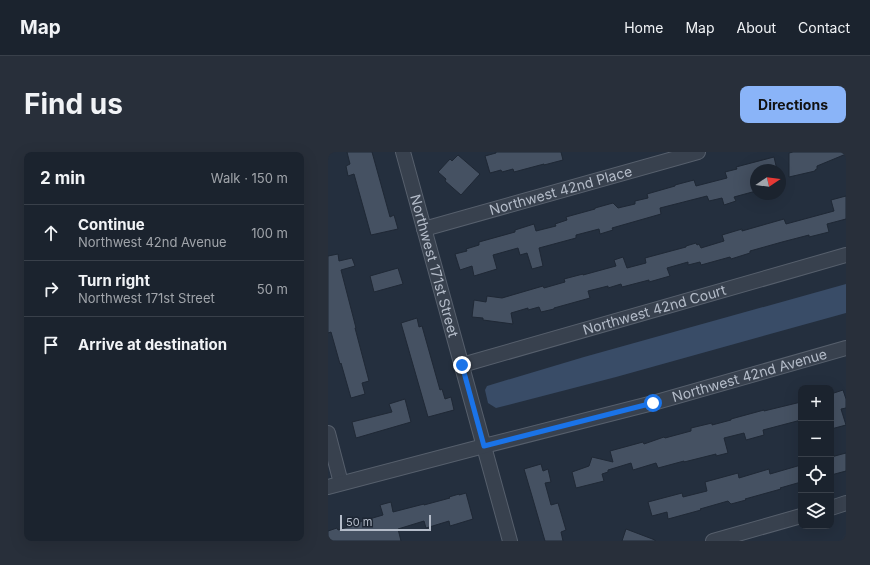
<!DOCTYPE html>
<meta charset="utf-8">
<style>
body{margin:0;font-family:Inter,sans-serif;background:#282f3a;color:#f1f3f6}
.controls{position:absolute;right:12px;bottom:12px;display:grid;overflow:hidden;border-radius:8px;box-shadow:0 4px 16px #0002}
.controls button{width:36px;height:36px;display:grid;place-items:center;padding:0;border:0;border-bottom:1px solid #39404a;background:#1b232e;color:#f1f3f6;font:20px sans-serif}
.compass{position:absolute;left:422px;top:12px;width:36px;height:36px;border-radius:50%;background:#1b232e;box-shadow:0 4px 16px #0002;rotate:77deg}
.scale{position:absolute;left:12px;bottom:10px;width:91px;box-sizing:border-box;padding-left:4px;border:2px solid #b4bcc9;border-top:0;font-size:11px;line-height:14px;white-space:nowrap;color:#b4bcc9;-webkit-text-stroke:3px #1d2633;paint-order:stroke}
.stop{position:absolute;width:12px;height:12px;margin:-9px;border:3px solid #1a73e8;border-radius:50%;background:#fff}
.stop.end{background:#1a73e8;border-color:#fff;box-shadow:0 1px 4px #0008}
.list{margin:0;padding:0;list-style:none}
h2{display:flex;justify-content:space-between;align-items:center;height:52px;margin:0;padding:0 16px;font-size:17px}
h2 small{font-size:13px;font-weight:400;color:#a0a4aa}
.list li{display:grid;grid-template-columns:26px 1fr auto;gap:12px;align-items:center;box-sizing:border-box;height:56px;padding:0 16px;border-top:1px solid #39404a}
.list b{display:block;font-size:15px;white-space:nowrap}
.list p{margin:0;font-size:13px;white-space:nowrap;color:#a0a4aa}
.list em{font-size:13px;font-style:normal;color:#a0a4aa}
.icon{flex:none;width:22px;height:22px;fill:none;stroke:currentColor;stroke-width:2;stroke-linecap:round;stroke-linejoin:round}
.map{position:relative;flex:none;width:518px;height:389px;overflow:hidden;border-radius:8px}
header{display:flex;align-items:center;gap:24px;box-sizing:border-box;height:56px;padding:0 20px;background:#1b232e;border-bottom:1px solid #39404a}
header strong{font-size:19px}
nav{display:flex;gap:22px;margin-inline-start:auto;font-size:14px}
.intro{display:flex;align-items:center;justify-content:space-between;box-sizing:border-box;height:96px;padding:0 24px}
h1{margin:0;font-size:28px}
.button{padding:10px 18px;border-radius:8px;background:#8ab4f8;color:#111;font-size:14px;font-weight:700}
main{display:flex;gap:24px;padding:0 24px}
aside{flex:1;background:#1b232e;border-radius:8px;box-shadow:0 4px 16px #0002}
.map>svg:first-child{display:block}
.water{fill:#394c67}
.building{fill:#455162;stroke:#1f2835}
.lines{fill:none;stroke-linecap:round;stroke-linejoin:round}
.minor-casing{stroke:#565f6c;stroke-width:16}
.minor{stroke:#38414e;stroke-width:14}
.route{stroke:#1a73e8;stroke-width:5}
.labels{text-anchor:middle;stroke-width:3.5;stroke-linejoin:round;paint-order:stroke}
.street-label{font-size:14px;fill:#b4bcc9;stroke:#1d2633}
</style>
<header>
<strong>Map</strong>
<nav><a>Home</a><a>Map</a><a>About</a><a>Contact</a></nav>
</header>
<div class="intro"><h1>Find us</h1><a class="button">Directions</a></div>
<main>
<aside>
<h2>2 min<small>Walk · 150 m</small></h2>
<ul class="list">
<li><svg class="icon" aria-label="ahead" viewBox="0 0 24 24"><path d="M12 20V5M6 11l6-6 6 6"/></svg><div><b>Continue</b><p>Northwest 42nd Avenue</p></div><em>100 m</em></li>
<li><svg class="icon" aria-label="right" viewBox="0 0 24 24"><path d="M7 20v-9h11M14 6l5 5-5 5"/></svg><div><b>Turn right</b><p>Northwest 171st Street</p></div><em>50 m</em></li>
<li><svg class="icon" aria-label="arrive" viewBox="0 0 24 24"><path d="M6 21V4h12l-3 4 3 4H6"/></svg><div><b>Arrive at destination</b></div></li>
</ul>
</aside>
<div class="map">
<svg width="518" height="389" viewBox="0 0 518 389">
<rect width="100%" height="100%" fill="#242f3e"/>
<path class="water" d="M518,132V161L288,225L168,256L160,251L157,238L159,234L256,205Z"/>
<g class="building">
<path d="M19,0H44L62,65L66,63L70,77L43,83L26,22L20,24L18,14L22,12Z"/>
<path d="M168,0H233L235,8L216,13V12L186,20L185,17L174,20L173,18L162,21L157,4L168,1Z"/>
<path d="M465,0H518V2L489,14V17L487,18V19L461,25V1Z"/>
<path d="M130,3L152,22L133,43L117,29L118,27L110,20L122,7L124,9Z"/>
<path d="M446,5L449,18H428V39L406,45L408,49L396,53L394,46L381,49L379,44L332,56L333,62L284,76L285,78L272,82L271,77L248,83V86L211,96L215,114L204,117L199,101L192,103L190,96L165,103L169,117L146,124L144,114L132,118L127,102L139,99L138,97L151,93V90L187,80V78L206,72L208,79L228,74L227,72L239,68L238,65L267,57V56L285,51L290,56L307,52V49L320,46L319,42L347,34V33L366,28L368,34L399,26L397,20L409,17L408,15Z"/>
<path d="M518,44V67L499,72L501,80L481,85V83L454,90L422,99V101L403,107L402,105L373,113L372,110L360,113V110L339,116L342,124L321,130V128L294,135L293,132L280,136V134L260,139L262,146L226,156V157L213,160L211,155L200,158V156L183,161L185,172L155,168V166L144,165L146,148L158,150L159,144L174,146L215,134L216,136L237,130L236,127L255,122V123L288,114L286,108L295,105L299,116L318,111L317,106L358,95V94L368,91L369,93L371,92L373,96L396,89L394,83L414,77V79L456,67L458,72L506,59L503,48Z"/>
<path d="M10,102L11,109L24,106L27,114L13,118L28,176H27L41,229L34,231L37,242L23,246L13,211L12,212L3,180L0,181V104Z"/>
<path d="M70,116L75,132L46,140L42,124Z"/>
<path d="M89,166L91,175L94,174L112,238L114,237L117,247L123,245L126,258L100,265L73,171Z"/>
<path d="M515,238L518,247V256L513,257L518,273L503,277V242Z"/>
<path d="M77,247L83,270L28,286L24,270L64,260L61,252Z"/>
<path d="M473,250V268L435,278L436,283L418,288L416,281L396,286L400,301L388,304V302L356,310V309L330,316L328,311L305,318L303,311L280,318V320L274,322L276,329L248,336L244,320L261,314L264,305L285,310L282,299L315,290L316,292L336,285L337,286L363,279V276L384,271V273L403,268V267L436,258V259Z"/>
<path d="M518,301V319L503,323V305Z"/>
<path d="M213,312L215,319L220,317L223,330L217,331L223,353L230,351L238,378L233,380L235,389H217L204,344L196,317Z"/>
<path d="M473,313V330L452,336L453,337L417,347L418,348L403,352L400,349L372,357L373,358L340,367L339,360L324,364L320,350L354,341L355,345L379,339L377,330L410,321L411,326L441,317L442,322Z"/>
<path d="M138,341L145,367L122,374L121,369L98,376L96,369L70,377L73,389H0V379L9,376L10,378L32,371L31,370L55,363L52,353L63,350L65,360L96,352V353L122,346L121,345L131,342V343Z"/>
<path d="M298,377L327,388V389H294Z"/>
</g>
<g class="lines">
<g class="minor-casing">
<g id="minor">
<path id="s1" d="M75,0L182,389"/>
<path id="s2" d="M96,77L370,0"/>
<path id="s3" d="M134,213L518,103"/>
<path d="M0,281L13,331"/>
<path id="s4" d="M0,335L156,294L325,251L518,196"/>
<path d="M503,356L518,351"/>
<path d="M385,389L473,364"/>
</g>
</g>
<use href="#minor" class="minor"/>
</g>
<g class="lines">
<path class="route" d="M134,213L156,294L325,251"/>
</g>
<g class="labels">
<g class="street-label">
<text dy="5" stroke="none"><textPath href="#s2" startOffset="142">Northwest 42nd Place</textPath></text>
<text dy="5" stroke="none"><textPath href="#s1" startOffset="118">Northwest 171st Street</textPath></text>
<text dy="5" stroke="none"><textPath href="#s3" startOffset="200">Northwest 42nd Court</textPath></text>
<text dy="5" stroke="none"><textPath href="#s4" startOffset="436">Northwest 42nd Avenue</textPath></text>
</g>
</g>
</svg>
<div class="controls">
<button>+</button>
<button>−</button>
<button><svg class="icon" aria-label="locate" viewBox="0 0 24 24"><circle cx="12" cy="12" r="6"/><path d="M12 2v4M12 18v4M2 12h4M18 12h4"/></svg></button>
<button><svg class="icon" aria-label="layers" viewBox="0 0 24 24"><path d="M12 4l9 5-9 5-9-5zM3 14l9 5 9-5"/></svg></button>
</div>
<svg class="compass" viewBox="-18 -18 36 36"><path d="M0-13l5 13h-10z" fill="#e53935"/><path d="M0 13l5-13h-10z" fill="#a0a4aa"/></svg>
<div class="scale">50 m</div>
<div class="stop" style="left:325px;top:251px"></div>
<div class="stop end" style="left:134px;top:213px"></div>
</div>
</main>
